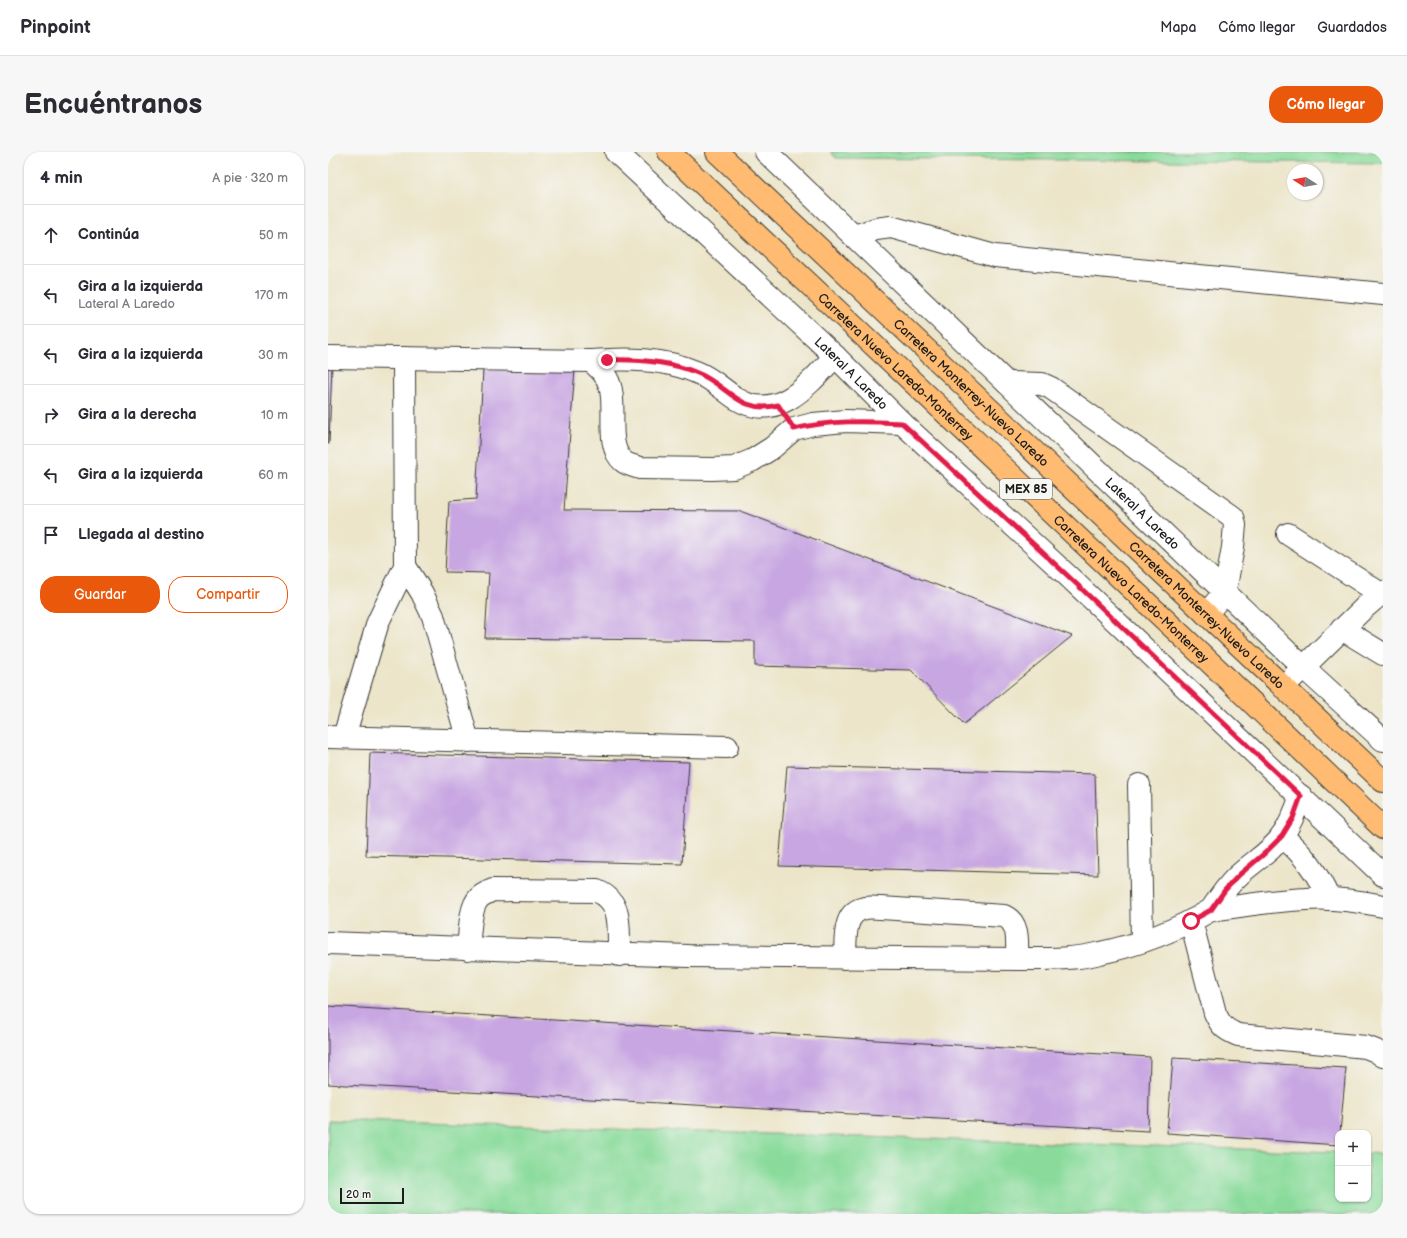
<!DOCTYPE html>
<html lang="es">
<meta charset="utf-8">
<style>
body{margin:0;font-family:"Balsamiq Sans",sans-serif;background:#f7f7f7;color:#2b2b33}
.controls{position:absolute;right:12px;bottom:12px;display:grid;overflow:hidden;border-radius:8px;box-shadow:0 1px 3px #0004}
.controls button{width:36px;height:36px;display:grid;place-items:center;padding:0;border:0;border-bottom:1px solid #e1e1e2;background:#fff;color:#2b2b33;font:20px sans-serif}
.compass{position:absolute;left:959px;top:12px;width:36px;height:36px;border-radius:50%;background:#fff;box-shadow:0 1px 3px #0004;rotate:281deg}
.scale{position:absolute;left:12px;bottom:10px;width:64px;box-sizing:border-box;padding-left:4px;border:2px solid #1c1c1c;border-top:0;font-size:11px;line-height:14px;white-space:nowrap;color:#1c1c1c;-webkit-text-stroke:3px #f6f6f2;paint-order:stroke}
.stop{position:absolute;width:12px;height:12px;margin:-9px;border:3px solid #e11d48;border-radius:50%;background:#fff}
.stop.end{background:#e11d48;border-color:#fff;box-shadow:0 1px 4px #0008}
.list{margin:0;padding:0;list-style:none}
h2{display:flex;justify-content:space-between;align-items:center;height:52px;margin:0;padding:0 16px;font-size:17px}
h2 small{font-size:13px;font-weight:400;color:#7c7c81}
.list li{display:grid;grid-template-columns:26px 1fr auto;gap:12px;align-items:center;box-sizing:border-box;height:60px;padding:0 16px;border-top:1px solid #e1e1e2}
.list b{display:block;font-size:15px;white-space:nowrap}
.list p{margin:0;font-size:13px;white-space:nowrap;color:#7c7c81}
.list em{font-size:13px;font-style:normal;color:#7c7c81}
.actions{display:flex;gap:8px;padding:12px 16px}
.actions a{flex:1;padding:9px 0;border:1px solid #ea580c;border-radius:16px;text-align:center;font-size:14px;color:#ea580c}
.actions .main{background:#ea580c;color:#fff}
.icon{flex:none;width:22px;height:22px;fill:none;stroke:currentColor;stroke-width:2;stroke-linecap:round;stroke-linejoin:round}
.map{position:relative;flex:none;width:1055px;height:1062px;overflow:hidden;border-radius:16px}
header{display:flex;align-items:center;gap:24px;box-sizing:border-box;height:56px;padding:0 20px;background:#fff;border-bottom:1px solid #e1e1e2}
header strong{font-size:19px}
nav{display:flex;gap:22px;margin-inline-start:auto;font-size:14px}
.intro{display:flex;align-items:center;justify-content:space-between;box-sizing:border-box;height:96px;padding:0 24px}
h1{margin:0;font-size:28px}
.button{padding:10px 18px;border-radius:16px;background:#ea580c;color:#fff;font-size:14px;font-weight:700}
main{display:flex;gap:24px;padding:0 24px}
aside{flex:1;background:#fff;border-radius:16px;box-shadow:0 1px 3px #0004}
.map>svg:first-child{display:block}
.green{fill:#8adb9b;stroke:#537c5c}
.building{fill:#c8a6e2}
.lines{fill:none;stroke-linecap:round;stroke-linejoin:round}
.minor-casing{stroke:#3b3a36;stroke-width:24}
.highway-casing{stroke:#3b3a36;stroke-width:24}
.minor{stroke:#fff;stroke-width:22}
.highway{stroke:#febb71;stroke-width:22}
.route{stroke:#e11d48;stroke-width:5}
.labels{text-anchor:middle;stroke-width:4;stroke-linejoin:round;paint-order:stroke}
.shield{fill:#f6f6f2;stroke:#5d5d5c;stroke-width:1}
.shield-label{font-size:12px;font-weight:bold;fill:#1c1c1c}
.street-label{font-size:13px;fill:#1c1c1c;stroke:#f6f6f2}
</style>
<header>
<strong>Pinpoint</strong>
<nav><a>Mapa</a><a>Cómo llegar</a><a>Guardados</a></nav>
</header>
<div class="intro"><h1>Encuéntranos</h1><a class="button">Cómo llegar</a></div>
<main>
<aside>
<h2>4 min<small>A pie · 320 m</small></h2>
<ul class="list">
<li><svg class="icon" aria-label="ahead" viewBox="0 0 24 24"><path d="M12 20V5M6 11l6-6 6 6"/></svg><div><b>Continúa</b></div><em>50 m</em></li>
<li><svg class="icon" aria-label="left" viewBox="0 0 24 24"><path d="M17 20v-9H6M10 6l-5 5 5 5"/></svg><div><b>Gira a la izquierda</b><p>Lateral A Laredo</p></div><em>170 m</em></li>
<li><svg class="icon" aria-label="left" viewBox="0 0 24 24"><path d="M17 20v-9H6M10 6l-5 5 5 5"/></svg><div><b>Gira a la izquierda</b></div><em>30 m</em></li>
<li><svg class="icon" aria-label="right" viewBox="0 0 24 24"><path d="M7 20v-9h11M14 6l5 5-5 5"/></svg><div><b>Gira a la derecha</b></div><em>10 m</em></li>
<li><svg class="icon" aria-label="left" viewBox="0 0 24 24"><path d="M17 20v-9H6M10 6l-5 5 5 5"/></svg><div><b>Gira a la izquierda</b></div><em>60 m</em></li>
<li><svg class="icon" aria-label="arrive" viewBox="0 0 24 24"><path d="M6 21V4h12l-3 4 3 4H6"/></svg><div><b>Llegada al destino</b></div></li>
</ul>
<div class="actions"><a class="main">Guardar</a><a>Compartir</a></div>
</aside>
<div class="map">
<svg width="1055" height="1062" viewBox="0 0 1055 1062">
<rect width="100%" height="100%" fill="#f6f6f2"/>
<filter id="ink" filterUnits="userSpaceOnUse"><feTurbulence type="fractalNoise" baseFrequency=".025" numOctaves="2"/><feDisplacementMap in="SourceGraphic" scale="8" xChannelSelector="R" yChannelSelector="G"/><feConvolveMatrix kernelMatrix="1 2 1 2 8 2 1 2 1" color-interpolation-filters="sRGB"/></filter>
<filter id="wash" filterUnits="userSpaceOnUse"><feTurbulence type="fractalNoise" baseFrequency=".012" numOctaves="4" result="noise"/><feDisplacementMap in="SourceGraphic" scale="16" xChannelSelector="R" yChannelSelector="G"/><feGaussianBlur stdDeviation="0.9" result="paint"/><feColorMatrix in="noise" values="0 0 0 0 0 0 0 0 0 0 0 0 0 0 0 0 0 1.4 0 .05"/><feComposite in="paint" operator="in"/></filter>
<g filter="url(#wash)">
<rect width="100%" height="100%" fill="#ece5c9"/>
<g class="green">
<path d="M502,0H1055V11L508,6Z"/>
<path d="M0,968L1010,1000V1047H1040V1001L1055,1002V1062H0Z"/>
</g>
<g id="blocks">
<g class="building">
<path d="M0,213H4L1,292H0Z"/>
<path d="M247,217L236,358L412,359L744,484L636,572L583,518L427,514V489L157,486L161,421L117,420L121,349L148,347L155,218Z"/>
<path d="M42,601L361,610L354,712L38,704Z"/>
<path d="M459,614L767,622L770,723L451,714Z"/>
<path d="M0,854L822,905L820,979L0,932Z"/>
<path d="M845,906L1018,916L1012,981H1010V993L839,981Z"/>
</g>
</g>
</g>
<g filter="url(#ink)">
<use href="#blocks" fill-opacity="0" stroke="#3b3a36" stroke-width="1"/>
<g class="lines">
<g class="minor-casing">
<g id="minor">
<path id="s1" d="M288,0L507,204L574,271L740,424L1055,723"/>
<path id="s2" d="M438,0L975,515L1055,588"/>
<path d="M526,84L548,77L563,75L667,104L1055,142"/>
<path d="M0,205L263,209C298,206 336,206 368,220C384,226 395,238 409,247C449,272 482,231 507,204"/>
<path d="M76,206L77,414"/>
<path d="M263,209C271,216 279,223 282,234C289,254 277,294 295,309C299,313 306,314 312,316L384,317L406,316L425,308L444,296L466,277L485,272L518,269L574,271"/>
<path d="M679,231L714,232L723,236L905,365L907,373L905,395L897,440L878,462"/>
<path d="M960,382L1053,442"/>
<path d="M1014,477L1055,502"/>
<path d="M955,535L1036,456L1055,440"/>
<path d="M0,585L399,595"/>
<path d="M16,585L50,470L77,414L94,441L105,464L140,589"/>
<path d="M811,633L814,789"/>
<path d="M973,644C968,658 963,671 955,683C944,699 926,709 912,722C900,732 892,745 883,758C915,754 946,748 978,747C1004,745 1030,749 1055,754"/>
<path d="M954,684C976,703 989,720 1001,747"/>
<path d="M863,769L887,861C893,874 896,877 910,883L1038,895L1048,899L1055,904"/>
<path d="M0,791L360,804L689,807C717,807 745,808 772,801C810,793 849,778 883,758"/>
<path d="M140,797C142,783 141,756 151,746C155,742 160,740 165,738L269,739C296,750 290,778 291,803"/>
<path d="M517,806C518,788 514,759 538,756C543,755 548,756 553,756L676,764C692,771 689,791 689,807"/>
</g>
</g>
<g class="highway-casing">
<g id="highway">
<path id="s3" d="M341,0L889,517L1055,676"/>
<path id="s4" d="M389,0L1055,629"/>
</g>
</g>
<use href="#minor" class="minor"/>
<use href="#highway" class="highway"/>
</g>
</g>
<g class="lines" filter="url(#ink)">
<path class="route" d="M279,208C309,207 339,209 367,220C400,232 410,263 450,253L466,277C503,268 536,269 574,271L740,424L973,644L965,666L954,684L937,701L911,723L897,738L883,758L863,769"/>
</g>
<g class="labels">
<rect class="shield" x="672" y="327" width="52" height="20" rx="3"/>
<g class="shield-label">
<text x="698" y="341">MEX 85</text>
</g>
<g class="street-label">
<text dy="5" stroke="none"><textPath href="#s3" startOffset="312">Carretera Nuevo Laredo-Monterrey</textPath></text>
<text dy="5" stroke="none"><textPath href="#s1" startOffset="323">Lateral A Laredo</textPath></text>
<text dy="5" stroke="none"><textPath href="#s4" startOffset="350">Carretera Monterrey-Nuevo Laredo</textPath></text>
<text dy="5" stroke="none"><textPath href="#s2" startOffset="522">Lateral A Laredo</textPath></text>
<text dy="5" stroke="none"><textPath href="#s3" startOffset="636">Carretera Nuevo Laredo-Monterrey</textPath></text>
<text dy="5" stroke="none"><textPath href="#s4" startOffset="674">Carretera Monterrey-Nuevo Laredo</textPath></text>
</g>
</g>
</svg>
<div class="controls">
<button>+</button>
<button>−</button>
</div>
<svg class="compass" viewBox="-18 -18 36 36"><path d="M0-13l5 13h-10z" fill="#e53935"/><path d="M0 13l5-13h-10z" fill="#7c7c81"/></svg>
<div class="scale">20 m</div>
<div class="stop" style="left:863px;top:769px"></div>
<div class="stop end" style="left:279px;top:208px"></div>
</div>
</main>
